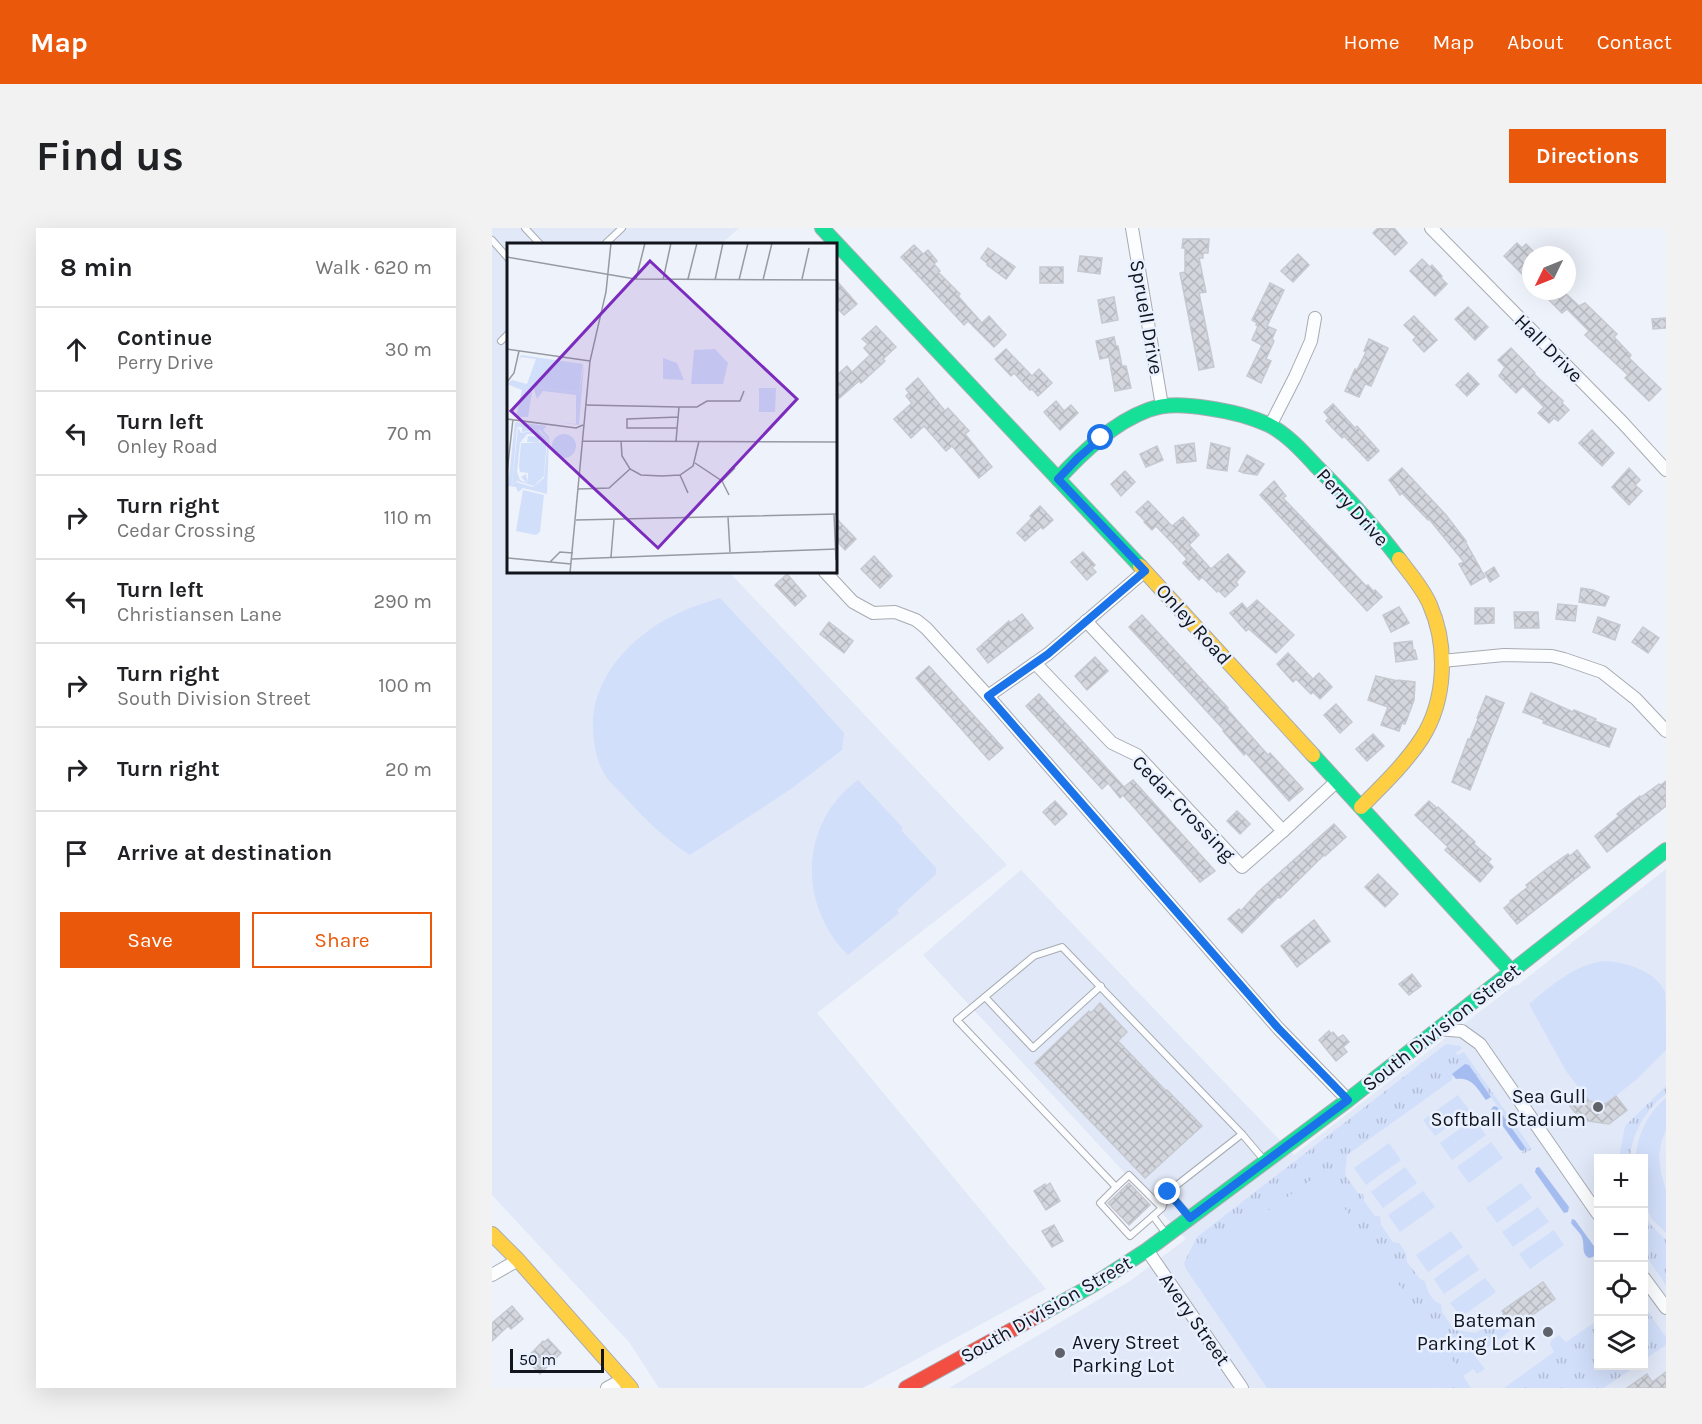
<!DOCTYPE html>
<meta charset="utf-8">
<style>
body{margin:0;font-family:Karla,sans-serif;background:#f2f2f2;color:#202124}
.controls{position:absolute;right:18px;bottom:18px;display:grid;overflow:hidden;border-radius:0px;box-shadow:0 6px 24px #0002}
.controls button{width:54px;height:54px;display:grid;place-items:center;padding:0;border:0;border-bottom:2px solid #e0e0e0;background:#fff;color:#202124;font:30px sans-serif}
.compass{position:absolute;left:1030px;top:18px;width:54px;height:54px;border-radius:50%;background:#fff;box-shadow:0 6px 24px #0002;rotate:227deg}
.scale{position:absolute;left:18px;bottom:15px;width:94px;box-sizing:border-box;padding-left:6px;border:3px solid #13151c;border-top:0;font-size:16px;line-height:21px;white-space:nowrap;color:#13151c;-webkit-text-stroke:4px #e9f0ff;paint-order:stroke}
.stop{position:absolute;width:18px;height:18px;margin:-14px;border:4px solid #1a73e8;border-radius:50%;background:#fff}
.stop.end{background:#1a73e8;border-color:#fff;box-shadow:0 2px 6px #0008}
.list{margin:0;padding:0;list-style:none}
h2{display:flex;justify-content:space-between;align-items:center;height:78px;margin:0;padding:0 24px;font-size:26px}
h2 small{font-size:20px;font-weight:400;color:#757577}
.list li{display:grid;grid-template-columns:39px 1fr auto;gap:18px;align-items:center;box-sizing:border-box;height:84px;padding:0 24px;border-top:2px solid #e0e0e0}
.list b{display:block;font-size:22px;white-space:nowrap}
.list p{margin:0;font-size:20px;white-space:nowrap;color:#757577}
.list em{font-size:20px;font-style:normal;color:#757577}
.actions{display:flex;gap:12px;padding:18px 24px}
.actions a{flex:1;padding:14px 0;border:2px solid #ea580c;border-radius:0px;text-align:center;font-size:21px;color:#ea580c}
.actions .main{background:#ea580c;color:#fff}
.icon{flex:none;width:33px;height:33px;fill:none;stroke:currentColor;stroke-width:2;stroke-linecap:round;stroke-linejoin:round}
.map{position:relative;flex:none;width:1174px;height:1160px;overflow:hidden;border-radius:0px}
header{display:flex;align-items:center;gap:36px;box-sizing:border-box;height:84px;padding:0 30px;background:#ea580c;color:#fff}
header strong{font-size:28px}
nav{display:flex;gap:33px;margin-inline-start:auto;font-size:21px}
.intro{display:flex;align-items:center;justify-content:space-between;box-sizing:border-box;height:144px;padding:0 36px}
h1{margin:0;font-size:42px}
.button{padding:15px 27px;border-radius:0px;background:#ea580c;color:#fff;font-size:21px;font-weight:700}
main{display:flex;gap:36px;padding:0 36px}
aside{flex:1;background:#fff;border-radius:0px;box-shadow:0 6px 24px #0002}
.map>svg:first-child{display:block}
.built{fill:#e1e8f7;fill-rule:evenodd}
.grass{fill:url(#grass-tufts)}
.pitch{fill:#d2dffa}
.water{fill:#a4bcf0}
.building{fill:url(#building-cross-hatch);stroke:#c6c9d0;stroke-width:1.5}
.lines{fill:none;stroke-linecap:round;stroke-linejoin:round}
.lane-casing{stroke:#a8abb2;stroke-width:8}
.street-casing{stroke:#a8abb2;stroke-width:14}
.fast-casing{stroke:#a8abb2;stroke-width:16}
.slow-casing{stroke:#a8abb2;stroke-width:16}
.jam-casing{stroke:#a8abb2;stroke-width:16}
.lane{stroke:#fcfdfe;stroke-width:6}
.street{stroke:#fcfdfe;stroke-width:12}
.fast{stroke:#16e098;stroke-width:14}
.slow{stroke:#ffcf43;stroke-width:14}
.jam{stroke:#f24e42;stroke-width:14}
.route{stroke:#1a73e8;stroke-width:8}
.poi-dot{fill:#60626a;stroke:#e9f0ff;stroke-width:2}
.labels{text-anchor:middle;stroke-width:5;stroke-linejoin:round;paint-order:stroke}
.street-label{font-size:20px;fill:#13151c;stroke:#e9f0ff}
.poi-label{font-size:20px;fill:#13151c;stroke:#e9f0ff;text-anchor:end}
.inset-road{fill:none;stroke:#969aa1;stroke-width:1.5}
.view{fill:#7b2cbf;fill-opacity:0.15;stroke:#7b2cbf;stroke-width:3}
.inset-edge{fill:none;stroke:#13151c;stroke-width:3}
</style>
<header>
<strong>Map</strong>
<nav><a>Home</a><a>Map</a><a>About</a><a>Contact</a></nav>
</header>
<div class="intro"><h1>Find us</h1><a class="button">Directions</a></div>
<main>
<aside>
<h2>8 min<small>Walk · 620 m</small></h2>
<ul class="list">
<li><svg class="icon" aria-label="ahead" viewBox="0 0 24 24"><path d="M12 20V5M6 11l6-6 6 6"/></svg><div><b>Continue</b><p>Perry Drive</p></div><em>30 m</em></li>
<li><svg class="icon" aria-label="left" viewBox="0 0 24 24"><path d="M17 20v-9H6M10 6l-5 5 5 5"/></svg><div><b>Turn left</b><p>Onley Road</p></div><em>70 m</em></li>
<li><svg class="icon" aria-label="right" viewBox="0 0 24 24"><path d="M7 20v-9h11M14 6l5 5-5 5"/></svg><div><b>Turn right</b><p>Cedar Crossing</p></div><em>110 m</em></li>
<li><svg class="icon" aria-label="left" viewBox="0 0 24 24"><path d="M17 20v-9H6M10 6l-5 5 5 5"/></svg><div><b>Turn left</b><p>Christiansen Lane</p></div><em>290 m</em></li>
<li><svg class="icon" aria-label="right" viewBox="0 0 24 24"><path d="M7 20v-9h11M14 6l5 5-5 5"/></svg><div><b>Turn right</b><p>South Division Street</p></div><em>100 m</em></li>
<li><svg class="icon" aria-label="right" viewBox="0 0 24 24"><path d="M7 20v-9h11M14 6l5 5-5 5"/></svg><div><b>Turn right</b></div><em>20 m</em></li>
<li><svg class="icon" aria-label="arrive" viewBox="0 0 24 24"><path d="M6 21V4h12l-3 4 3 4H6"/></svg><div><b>Arrive at destination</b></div></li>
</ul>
<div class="actions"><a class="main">Save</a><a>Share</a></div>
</aside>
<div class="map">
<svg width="1174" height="1160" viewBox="0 0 1174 1160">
<defs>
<pattern id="grass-tufts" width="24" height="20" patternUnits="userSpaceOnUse" patternTransform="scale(1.5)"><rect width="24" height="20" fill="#d2dffa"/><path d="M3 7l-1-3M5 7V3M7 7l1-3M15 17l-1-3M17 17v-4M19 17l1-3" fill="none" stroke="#b3bed6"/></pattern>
<pattern id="building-cross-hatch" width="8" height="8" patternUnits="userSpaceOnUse" patternTransform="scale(1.5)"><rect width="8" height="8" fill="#d3d6dd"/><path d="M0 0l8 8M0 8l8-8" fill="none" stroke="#b4b7bd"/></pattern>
</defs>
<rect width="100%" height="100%" fill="#eef2fa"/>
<g class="built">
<path d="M0,0H247L229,16H16V344H237L515,637L325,785L554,1061L371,1160H167L137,1114L0,967Z"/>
<path d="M1174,641V1160H457L638,1053L694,1011L431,727L529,642L802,927L1021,758L1026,757ZM1106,930H1152V1138H1106Z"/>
</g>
<g class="grass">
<path d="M954,816L968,818L970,820L964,825L965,827L972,824L1040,921L1031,926L1030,924L1033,922V919L977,837L973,836L961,846L960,852L855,927L853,947L866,965L871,966L872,973L883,988H888L889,997L901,1014L907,1015L914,1025L915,1034L928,1051L933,1053C934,1061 940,1074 949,1076L950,1084L962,1102L984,1105L1012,1085L1021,1099L1017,1101L1018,1103L983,1128L993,1141L985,1146L981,1141L971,1148L979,1160H945L968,1144L828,946L694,1041L692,1035L705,1009Z"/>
<path d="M1174,858V866C1154,881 1140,905 1138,930H1127L1133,898Z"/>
<path d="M1152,987L1159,997L1174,1012V1057L1152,1025Z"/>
<path d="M1152,1078L1174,1109V1117L1152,1132Z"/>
<path d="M1106,1092V1138H1144L1112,1160H1012L1062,1124L1058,1116L1059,1113L1067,1107L1074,1114Z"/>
</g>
<g class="pitch">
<path d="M228,370L301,448L352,505L350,522L299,561L198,627C171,610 151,589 130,566C124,559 116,553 112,545C104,533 102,515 101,501C99,448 143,404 189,384C202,378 215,374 228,370Z"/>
<path d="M366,552L411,600L409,602L444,640V646L405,682L407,685L356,727C306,677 307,595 366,552Z"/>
<path d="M1112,733C1134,734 1164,743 1173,764C1174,771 1174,811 1174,822L1144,852L1113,876L1097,873L1074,843L1037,776C1061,757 1081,737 1112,733Z"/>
<path d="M966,867L978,883L943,908L931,892Z"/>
<path d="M1174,870V902L1170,912L1167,928L1169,945L1174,963V1005L1160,991L1152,975V930H1144C1145,908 1156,884 1174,870Z"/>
<path d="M982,891L994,907L960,932L948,915Z"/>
<path d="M999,914L1011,930L977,955L965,939Z"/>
<path d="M897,915L909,932L874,957L862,940Z"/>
<path d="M913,939L925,955L891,980L879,964Z"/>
<path d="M828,946L969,1144L945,1160H775L694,1041Z"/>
<path d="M1029,955L1040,970L1005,995L994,980Z"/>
<path d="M931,963L943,979L908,1004L896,987Z"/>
<path d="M1046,979L1057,994L1021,1019L1010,1004Z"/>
<path d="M1062,1002L1072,1017L1038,1041L1027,1026Z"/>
<path d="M959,1003L971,1019L936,1044L924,1027Z"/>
<path d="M976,1026L987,1042L952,1066L942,1051Z"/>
<path d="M993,1050L1004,1064L969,1089L958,1075Z"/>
</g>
<g class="water">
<path d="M973,836L977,837L999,869L994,872C985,860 980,849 964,851L960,846Z"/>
<path d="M1002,878L1005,879L1033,919L1032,923L1028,922L1000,883L999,881Z"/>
<path d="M1047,939L1077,979L1076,984L1072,985L1043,944L1044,940Z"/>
<path d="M1080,991L1083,992L1104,1021C1104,1027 1103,1029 1097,1030C1088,1025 1094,1016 1089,1007C1086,1003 1082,999 1079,995Z"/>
</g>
<g class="building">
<path d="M886,0H902L915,15L903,27L881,5Z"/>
<path d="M691,11H717L716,25H711V30H707L714,64L707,65L722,139L707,142L688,45L693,44V20H690Z"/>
<path d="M1025,15L1030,20L1034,16L1042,24L1039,27V43L1033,49L1012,28Z"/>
<path d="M422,17L431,26L436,22L445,33L442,36L448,43L446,44L468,66L466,68L490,95L497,88L514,107L502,119L476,93L472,97L409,29Z"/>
<path d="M496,20L523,39L514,51L495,37L496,36L489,30Z"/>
<path d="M806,26L817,37L801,54L789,43Z"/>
<path d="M588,28L610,30L608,46L586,43Z"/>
<path d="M930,31L938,39L940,37L950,48L949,50L955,56L943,68L918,43Z"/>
<rect x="548" y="39" width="23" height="16"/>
<path d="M344,52L365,76L352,87L344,79Z"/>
<path d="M778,55L792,62L775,98L784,102L780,111L782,113L774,131L779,133L769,155L755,148L770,117L760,112L766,98L764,97L765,95L760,92Z"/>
<path d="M1048,63H1071L1087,78L1093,75L1125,106L1122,109L1139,127L1137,130L1169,161L1157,173L1133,150L1136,147L1093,107L1097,103L1075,81L1070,85Z"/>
<path d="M622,69L626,92L610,95L606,72Z"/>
<path d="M976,79L996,99L983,112L963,91Z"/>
<path d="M922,88L945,112L932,124L921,112L924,109L912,97Z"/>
<path d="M1174,90V100L1161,101L1160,91Z"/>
<path d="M384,98L404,119L391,131L393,133L369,155L367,153L344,173V148L355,138L360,144L378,127L372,120L376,116L370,111Z"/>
<path d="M622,109L624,118H626L630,138H634L639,160L623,163L617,129L608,131L604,113Z"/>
<path d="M877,111L896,120L879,158L873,156L867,169L853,163L863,141L865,142L874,124L872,123Z"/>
<path d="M1019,120L1043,145L1042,146L1071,173L1070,175L1077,182L1066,193L1062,190L1057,195L1046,185L1052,179L1031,158L1024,165L1007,148L1013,139L1006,132Z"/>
<path d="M514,121L540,148L547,141L560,155L546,168L540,161L538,162L522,145L519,148L503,131Z"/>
<path d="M976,145L987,156L975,168L964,157Z"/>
<path d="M426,150L453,183L456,180L477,203L473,206L500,239L487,250L460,218L454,223L432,198L419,210L402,191L420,175L414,168L417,165L414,161Z"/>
<path d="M564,173L572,183L579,177L586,185L568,202L552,184Z"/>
<path d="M841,176L863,200L865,198L887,223L876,233L852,208L850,210L834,193L837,190L832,184Z"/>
<path d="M1100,202L1122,225L1110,238L1087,215Z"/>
<path d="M702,215L704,233L685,235L683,218Z"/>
<path d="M719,215L738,220L735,243L715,240Z"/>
<path d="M665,218L671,232L654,239L648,226Z"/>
<path d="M755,227L772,236L765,247L752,245L747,243Z"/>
<path d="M910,240L954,287L974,313H973L993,349L979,357L967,336L972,334L937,291L936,292L910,265L908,267L901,257L897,252Z"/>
<path d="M1137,240L1148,252L1143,257L1150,263L1137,277L1120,259Z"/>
<path d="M633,243L643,254L629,268L619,256Z"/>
<path d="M782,253L794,268L791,270L815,295L874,358L876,357L882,364L883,362L890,369L875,383L768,267Z"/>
<path d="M656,273L680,298L691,289L707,307L697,317L719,341L736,326L753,344L744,354L746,357L733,369L726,362L725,364L710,349L707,352L691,335L695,331L684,319L664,298L660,302L652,294L653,293L644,284Z"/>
<path d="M548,278L561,292L551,301L549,299L533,313L525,305L540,290L538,288Z"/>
<path d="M344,290L364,311L353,322L344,312Z"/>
<path d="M591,324L603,337L600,340L604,344L595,352L579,334Z"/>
<path d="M382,328L400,348L388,360L369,341Z"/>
<path d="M1002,339L1007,348L998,354L993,345Z"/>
<path d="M295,346L314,368L303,378L283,357Z"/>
<path d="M1089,360L1101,362L1117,369L1113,378L1087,374Z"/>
<path d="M765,372L802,407L784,425L757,401L754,403L738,385L750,375L755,381Z"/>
<path d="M1066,376L1085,378L1083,393L1064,391Z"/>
<path d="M907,379L917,395L899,404L891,387Z"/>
<path d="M983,380H1002V395L983,396Z"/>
<path d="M1022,384H1046L1047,400H1023Z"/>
<path d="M530,386L541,400L496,435L485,421L517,393L518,395Z"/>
<path d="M650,387L736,480L735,481L776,527L778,525L811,561L797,573L754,525L752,527L731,503L732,502L637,399Z"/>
<path d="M1106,389L1128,397L1123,412L1101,404Z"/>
<path d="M337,394L361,413L352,425L328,406Z"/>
<path d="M1151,399L1167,410L1156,425L1140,414Z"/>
<path d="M920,413L921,422H923L925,431L904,434L902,415Z"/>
<path d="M796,425L821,451L827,445L840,459L828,471L821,464L819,466L804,451L801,454L785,436Z"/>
<path d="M603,429L616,443L595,462L583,448Z"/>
<path d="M437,438L511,520L497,532L424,450Z"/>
<path d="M884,448L906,453V452L923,454L922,472L913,496L910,495L907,503L889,497L896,479L876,472Z"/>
<path d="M1039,465L1081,484L1082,482L1104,491L1103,493L1124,501L1117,519L1051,495L1052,492L1031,484Z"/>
<path d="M547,466L632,559L641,552L723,643L708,654L631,567L628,570L616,555L610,561L534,478Z"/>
<path d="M994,468L1012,475L978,562L960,554L976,511H978L986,491L985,490Z"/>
<path d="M844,476L860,494L848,505L832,487Z"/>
<path d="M881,506L892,518L875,533L864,521Z"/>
<path d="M1174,553V578L1115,624L1103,608L1127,588L1125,586L1148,568L1149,569L1167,556L1169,557Z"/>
<path d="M563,573L575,586L563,597L551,584Z"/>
<path d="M937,573L945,580L946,579L983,614L982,616L999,631L996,634L1001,639L988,654L953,622L956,619L923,587Z"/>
<path d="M745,583L758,596L748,606L735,593Z"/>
<path d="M842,596L854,609L833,628L832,627L788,670L786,669L750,705L736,691L747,681L749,683L766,664Z"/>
<path d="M1085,622L1098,639L1025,696L1012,680L1019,674L1018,673L1036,659L1034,657L1057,639L1076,626L1078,628Z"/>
<path d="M886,646L906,666L893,679L873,659Z"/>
<path d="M822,692L838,713L805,739L789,718Z"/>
<path d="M920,746L929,758L917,767L907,756Z"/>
<path d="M608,775L635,804L626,813L674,863L675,862L710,898L653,950L543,835L597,783L599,785Z"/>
<path d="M837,803L839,806L841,804L846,810L851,807L857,814L851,819L855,824L844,833L827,812Z"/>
<path d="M1089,862L1097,873L1113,876L1124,868L1135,882L1117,896L1089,892L1074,873Z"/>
<path d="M558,955L568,973L554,982L542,963L553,956L554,958Z"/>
<path d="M637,955L658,977L637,997L616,975Z"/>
<path d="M562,997L571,1013L560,1019L550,1003Z"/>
<path d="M1051,1054L1063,1071L1022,1100L1010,1083Z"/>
<path d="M20,1078L31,1091L19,1101L16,1098L0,1113V1095Z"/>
<path d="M56,1111L69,1125L48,1146L34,1131L51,1113L52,1114Z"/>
<path d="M1174,1144V1160H1135L1155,1146L1160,1154Z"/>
</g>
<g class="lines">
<g class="lane-casing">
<g id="lane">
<path d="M33,0L48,16"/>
<path d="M0,12L16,30"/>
<path d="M113,16L130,0"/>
<path d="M9,113L16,106"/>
<path d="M493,769L541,820L609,758"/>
<path d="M624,959L608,975L638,1008L661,988"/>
<path d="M670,980L637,947L624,959L465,792L542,728L570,719L750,906L772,932"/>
<path d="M698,989L676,964L750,906"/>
<path d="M675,1007L661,988L670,980L676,964"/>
</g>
</g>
<g class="street-casing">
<g id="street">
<path d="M640,0L670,178"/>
<path d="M939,0L1131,195L1174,242"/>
<path d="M778,198L803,149L819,113L823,90"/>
<path d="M333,344L361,374L381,385L403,384L424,392L434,400L496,468L556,426L653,343"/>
<path d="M950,433L1012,427L1060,428L1072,431L1110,444L1144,471L1174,503"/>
<path d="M543,435L620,515L645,527L750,639L791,603L594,393"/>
<path d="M496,468L786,800L856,872"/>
<path d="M791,603L845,553"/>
<path d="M945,801L970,803L988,816L1106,986"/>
<path d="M655,1022L750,1160"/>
<path d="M0,1047L26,1032"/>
<path d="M1152,1050L1174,1080"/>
<path d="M115,1160L132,1151"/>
</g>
</g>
<g class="fast-casing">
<g id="fast">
<path d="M330,0L648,338"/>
<path d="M566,251C591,224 621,195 656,182C675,175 695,177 715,180C736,183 758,188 777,197C795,206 811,224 825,239C854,268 882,298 907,331"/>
<path d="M821,527L1020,744"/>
<path d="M549,1086L601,1057L655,1022L856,872L1174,622"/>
</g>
</g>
<g class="slow-casing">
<g id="slow">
<path d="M648,338L821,527"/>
<path d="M869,579C891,557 913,536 930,510C954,472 956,418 938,377C931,360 918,346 907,331"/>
<path d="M0,1006L26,1032L139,1160"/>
</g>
</g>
<g class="jam-casing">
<path id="jam" d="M414,1160L549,1086"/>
</g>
<use href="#lane" class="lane"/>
<use href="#street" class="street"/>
<use href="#fast" class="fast"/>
<use href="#slow" class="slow"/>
<use href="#jam" class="jam"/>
</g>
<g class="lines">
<path class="route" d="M609,210L586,230L566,251L653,343L556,426L496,468L786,800L856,872L698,990L676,964"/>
</g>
<g class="poi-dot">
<circle cx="1106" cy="879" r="6"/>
<circle cx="1056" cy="1104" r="6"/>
<circle cx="568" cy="1125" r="6"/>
</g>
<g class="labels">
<g class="street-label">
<text transform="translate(655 89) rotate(80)" y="7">Spruell Drive</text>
<text transform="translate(1057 120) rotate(45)" y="7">Hall Drive</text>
<text transform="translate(861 279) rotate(48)" y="7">Perry Drive</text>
<text transform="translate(702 396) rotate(48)" y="7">Onley Road</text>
<text transform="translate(692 580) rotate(46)" y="7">Cedar Crossing</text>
<text transform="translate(949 799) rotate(-38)" y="7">South Division Street</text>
<text transform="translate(554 1081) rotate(-30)" y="7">South Division Street</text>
<text transform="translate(703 1091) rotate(55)" y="7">Avery Street</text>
</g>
<g class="poi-label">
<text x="1094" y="875">Sea Gull<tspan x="1094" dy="23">Softball Stadium</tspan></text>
<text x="1044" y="1099">Bateman<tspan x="1044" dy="23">Parking Lot K</tspan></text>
<text x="580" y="1121" text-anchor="start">Avery Street<tspan x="580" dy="23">Parking Lot</tspan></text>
</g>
</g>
<g transform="translate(15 15)">
<rect width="330" height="330" fill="#eef2fa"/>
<path d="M14,112L34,115L31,144L72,149L77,121L72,182L50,179L69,181V152L36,148L30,156L26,143L21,174H9L15,147L0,141L5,137L20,141L29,116L14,114L11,120ZM8,179L40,183L36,187L42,194L40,251L16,245L11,249L9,244L1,243ZM10,184H15V189L33,187L41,196L37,235L26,244L9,239L5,242Z" fill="#d2dffa" fill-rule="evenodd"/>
<path d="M252,145H269L268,169H252Z" fill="#d2dffa"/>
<path d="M208,106L221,120L216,141H184L187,107ZM34,115L76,121L72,149L30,144ZM156,115L170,120L177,137L156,136ZM11,184L14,190L31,187L40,196L37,233L27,243L10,238L5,242ZM20,191H29L36,197L32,200V194L21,193L20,199L31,200H14L12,223L13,229L21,230V239L19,231L14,234L20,240L13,237L10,229L13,200ZM45 203a12 12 0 1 1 24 0a12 12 0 1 1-24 0ZM16,247L37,252L33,289L29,292L9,288Z" fill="#d2dffa" fill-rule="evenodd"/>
<path class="inset-road" d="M0,14L128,36L330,37M129,36L138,0M181,36L190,0M295,36L302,5M156,37L164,0M208,37L216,0M232,37L241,0M256,37L265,0M0,106L83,118M0,139L7,130L12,108M78,162L172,164M0,176L69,185L76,182M170,185H120V176L171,174M75,198L330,199M114,198L115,213L123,226L134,232L155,233L173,232L186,223L192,198M169,198L172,164H190L200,158H233L237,148M188,220L215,238L222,252M0,230L6,176M173,232L181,250M215,238L228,225M71,246L102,245L123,226M327,271L329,317M221,274L223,309M69,277L330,271M104,314L107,277M0,315L64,321M65,316L330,306M43,319L53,309L66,310M63,330L83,118L99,49L104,0"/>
<path class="view" d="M143,18L290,156L151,305L4,168Z"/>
<rect width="330" height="330" class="inset-edge"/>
</g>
</svg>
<div class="controls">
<button>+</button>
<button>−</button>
<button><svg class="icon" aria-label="locate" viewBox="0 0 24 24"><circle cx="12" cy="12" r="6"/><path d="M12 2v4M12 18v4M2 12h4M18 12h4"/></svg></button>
<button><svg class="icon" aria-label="layers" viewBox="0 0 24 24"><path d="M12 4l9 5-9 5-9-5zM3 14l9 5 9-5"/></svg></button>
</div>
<svg class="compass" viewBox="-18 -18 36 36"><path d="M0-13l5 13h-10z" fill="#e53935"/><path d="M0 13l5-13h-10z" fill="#757577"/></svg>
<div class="scale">50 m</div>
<div class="stop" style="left:609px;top:210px"></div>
<div class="stop end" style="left:676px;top:964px"></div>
</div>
</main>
